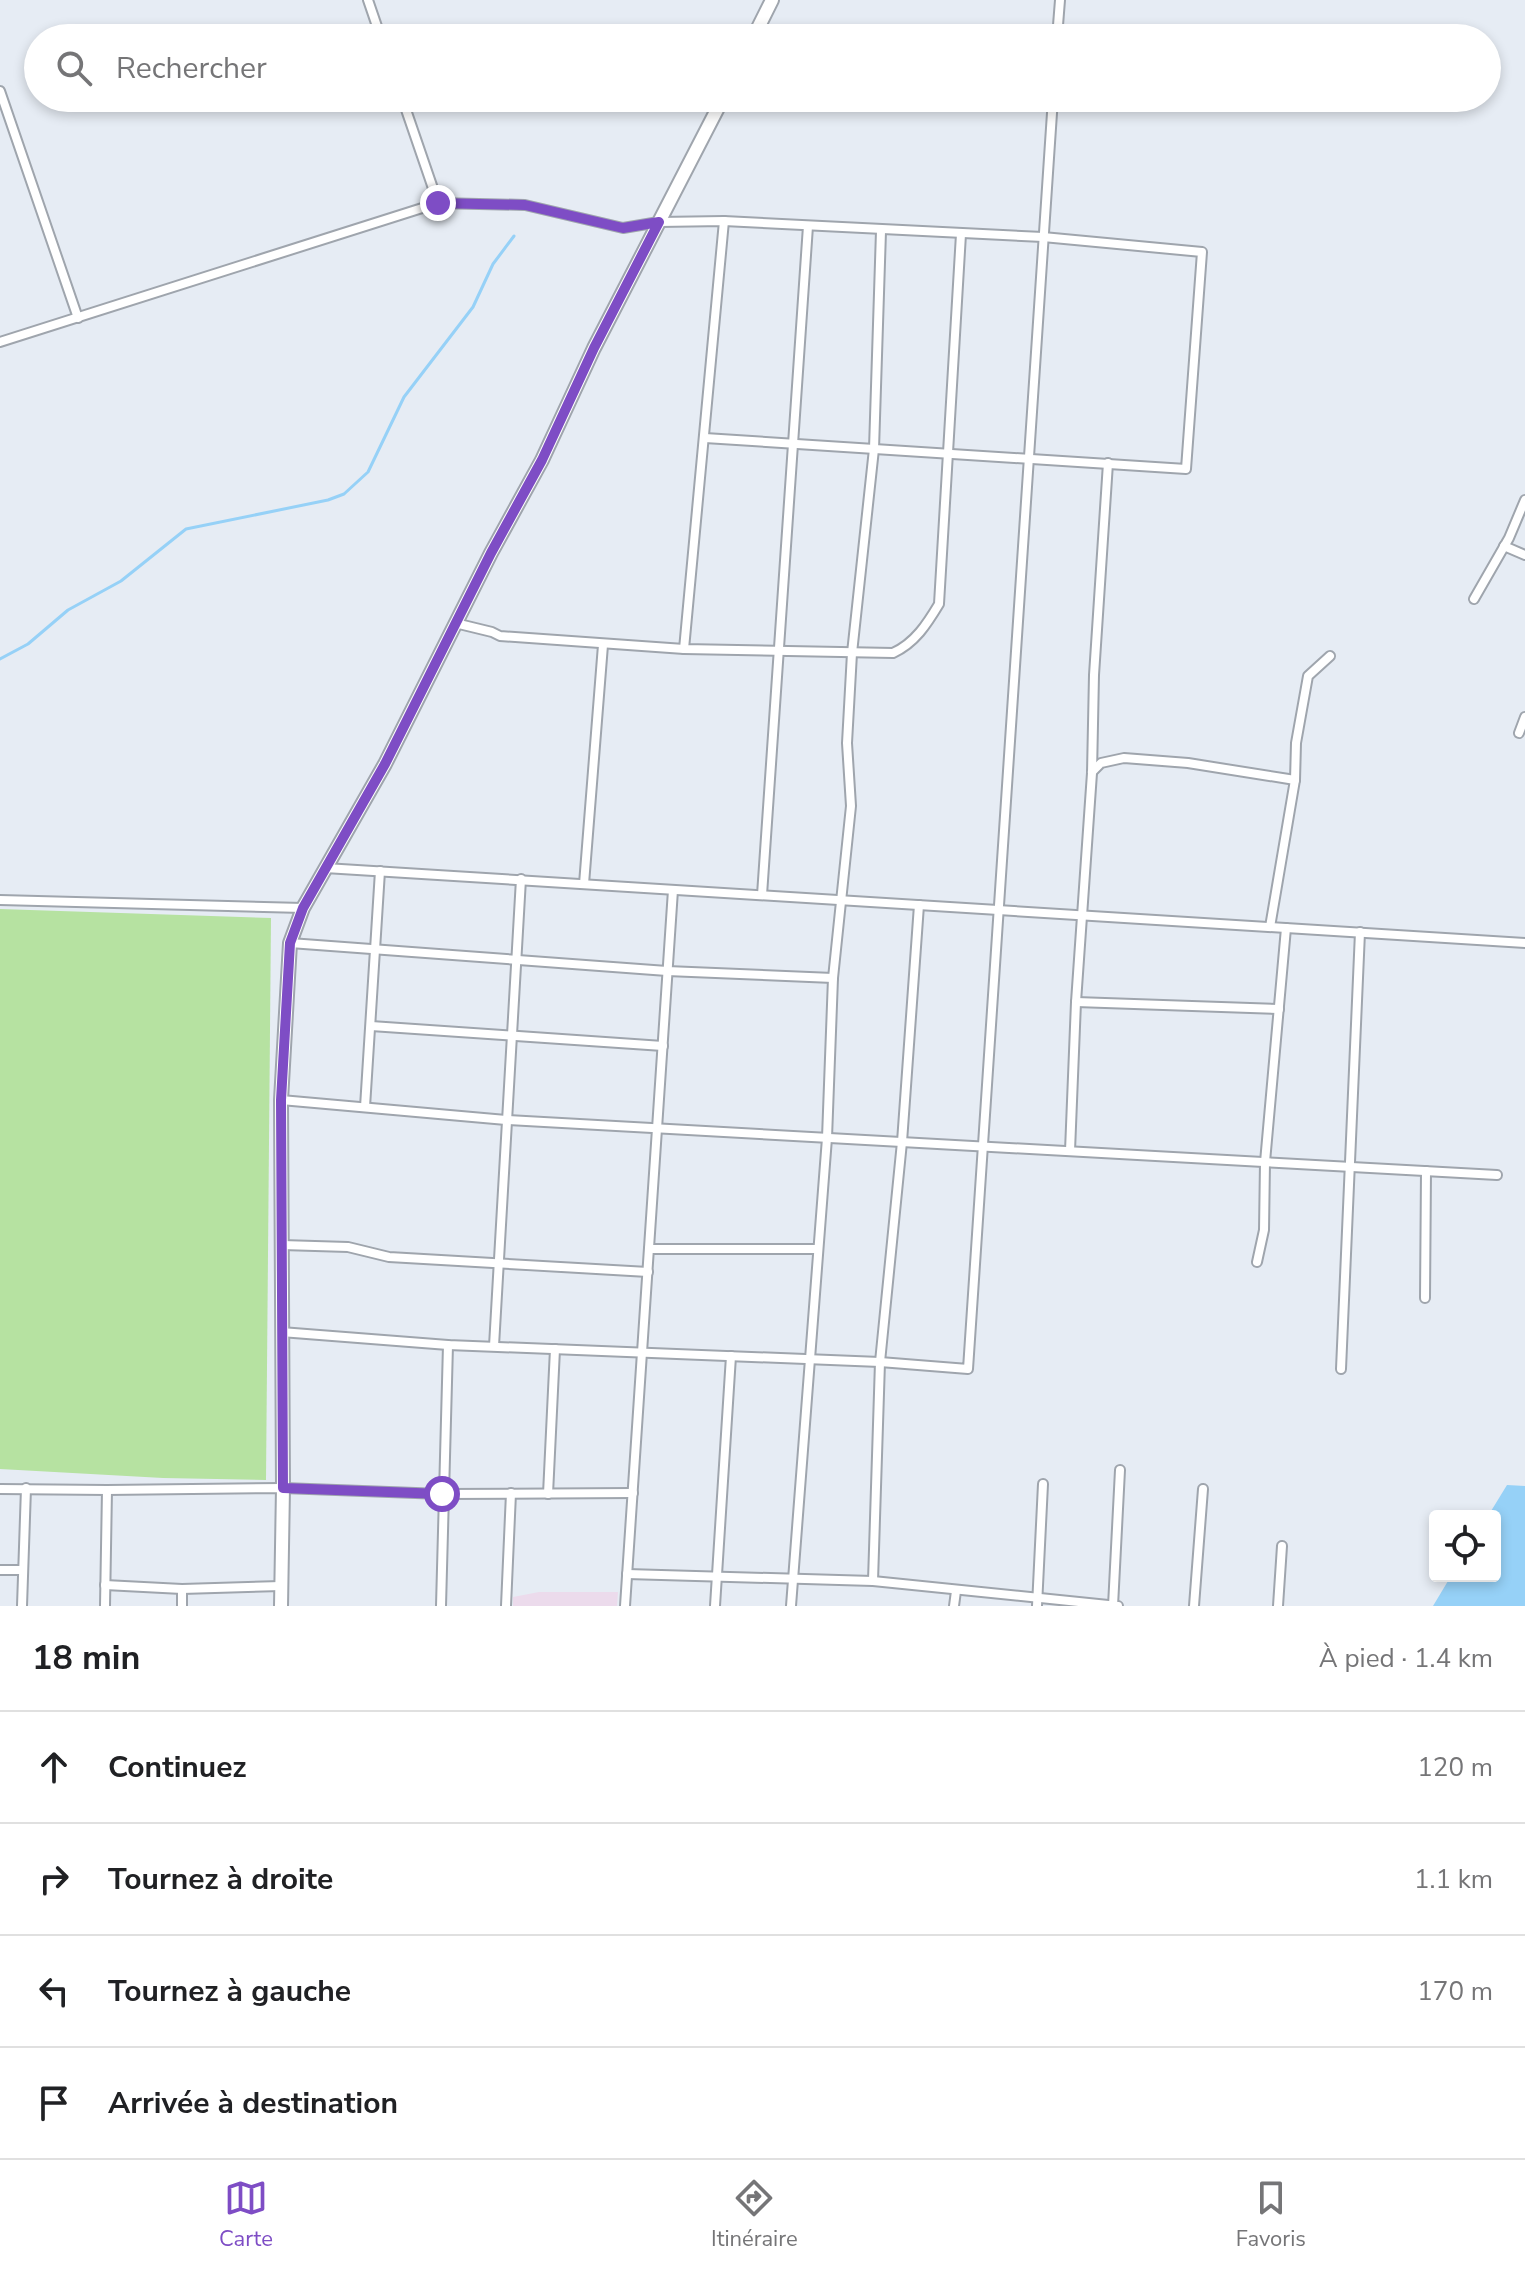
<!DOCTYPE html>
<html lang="fr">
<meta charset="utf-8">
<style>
body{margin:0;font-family:"Nunito Sans",sans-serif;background:#f2f2f2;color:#202124}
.controls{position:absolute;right:24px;bottom:24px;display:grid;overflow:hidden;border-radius:8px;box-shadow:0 4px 12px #0003}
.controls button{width:72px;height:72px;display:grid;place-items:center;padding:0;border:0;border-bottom:2px solid #e0e0e0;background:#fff;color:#202124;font:40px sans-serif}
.stop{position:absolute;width:24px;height:24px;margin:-18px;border:6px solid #7e4dc5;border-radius:50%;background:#fff}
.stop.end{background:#7e4dc5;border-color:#fff;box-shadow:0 2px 8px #0008}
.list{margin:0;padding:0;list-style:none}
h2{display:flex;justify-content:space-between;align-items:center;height:104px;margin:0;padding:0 32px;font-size:34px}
h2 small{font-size:26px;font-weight:400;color:#757577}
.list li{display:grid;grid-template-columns:52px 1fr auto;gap:24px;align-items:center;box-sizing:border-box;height:112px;padding:0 32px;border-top:2px solid #e0e0e0}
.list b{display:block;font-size:30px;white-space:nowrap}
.list em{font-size:26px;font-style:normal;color:#757577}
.icon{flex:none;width:44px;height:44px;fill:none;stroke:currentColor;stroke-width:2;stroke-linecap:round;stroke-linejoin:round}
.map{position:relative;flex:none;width:1525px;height:1606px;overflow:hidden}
.search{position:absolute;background:#fff;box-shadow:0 4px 12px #0003;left:24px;right:24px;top:24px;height:88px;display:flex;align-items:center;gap:20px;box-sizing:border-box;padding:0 28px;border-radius:44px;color:#757577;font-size:30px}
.sheet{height:552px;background:#fff}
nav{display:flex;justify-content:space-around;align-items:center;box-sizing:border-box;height:112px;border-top:2px solid #e0e0e0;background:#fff;font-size:22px;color:#757577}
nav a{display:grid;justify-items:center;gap:4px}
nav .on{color:#7e4dc5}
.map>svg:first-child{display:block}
.commercial{fill:#ecdbec}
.green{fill:#b6e2a1}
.water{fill:#96d1f7}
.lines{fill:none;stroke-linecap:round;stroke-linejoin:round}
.stream{stroke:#96d1f7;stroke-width:3}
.street-casing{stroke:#9fa5ad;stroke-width:12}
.secondary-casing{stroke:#9fa5ad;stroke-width:16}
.street{stroke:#fff;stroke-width:8}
.secondary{stroke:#fff;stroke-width:12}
.route{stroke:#7e4dc5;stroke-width:10}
</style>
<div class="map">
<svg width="1525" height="1606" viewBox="0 0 1525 1606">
<rect width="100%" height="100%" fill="#e6ecf4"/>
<path class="commercial" d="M539,1592H618L617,1606H513V1597Z"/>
<path class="green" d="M0,909L271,918L266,1480L163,1478L0,1469Z"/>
<path class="water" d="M1507,1485L1525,1486V1606H1433L1451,1576H1495V1516H1488Z"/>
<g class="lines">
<path class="stream" d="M0,659L28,644L68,610L121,581L186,529L328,500L344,494L368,472L404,397L473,307L493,264L514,236"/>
<g class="street-casing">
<g id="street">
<path d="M368,0L381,38"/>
<path d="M1057,38L1060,0"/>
<path d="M0,91L78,318"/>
<path d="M402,98L438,203"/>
<path d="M0,342L438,203L525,205L623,228L659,222L724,221L1043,237L1202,252L1186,469L705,438"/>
<path d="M1504,546L1525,555"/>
<path d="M1474,599L1509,538L1525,500"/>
<path d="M455,623L492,632L500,636L684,649L893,653C915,643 927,624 939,604L961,234"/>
<path d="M684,649L724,221"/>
<path d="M1519,733L1525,717"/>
<path d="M1092,772L1101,763L1124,758L1188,763L1295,780"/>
<path d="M325,868L1525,943"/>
<path d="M584,884L603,645"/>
<path d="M762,895L808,226"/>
<path d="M0,900L303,908"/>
<path d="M1270,927L1295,780L1296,743L1308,676L1330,656"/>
<path d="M290,943L667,971L833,978"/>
<path d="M1076,1002L1279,1009"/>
<path d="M371,1026L663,1046"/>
<path d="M281,1100L506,1120L1497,1175"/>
<path d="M365,1107L380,871"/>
<path d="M1070,1151L1076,1002L1092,773L1094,675L1108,463"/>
<path d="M282,1245L348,1247L389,1257L648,1272"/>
<path d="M649,1249H817"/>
<path d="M1257,1262L1264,1230L1265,1162L1286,928"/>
<path d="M1425,1298L1426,1171"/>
<path d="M281,1332L448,1345L880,1362L968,1369L1053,98"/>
<path d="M494,1346L521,879"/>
<path d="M1341,1369L1360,932"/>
<path d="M0,1489L107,1490L283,1488L442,1494L633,1493"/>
<path d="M548,1494L555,1349"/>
<path d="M0,1570H23"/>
<path d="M627,1574L873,1581L1118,1606"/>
<path d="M873,1581L880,1362L902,1142L919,905"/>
<path d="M105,1585L182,1589L281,1586"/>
<path d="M22,1606L26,1488"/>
<path d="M105,1606L107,1490"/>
<path d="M182,1606V1589"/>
<path d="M441,1606L448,1345"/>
<path d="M506,1606L511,1493"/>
<path d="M625,1606L673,890"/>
<path d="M715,1606L731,1356"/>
<path d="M791,1606L827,1138L833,978L851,806L847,743L852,653L874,449L881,231"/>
<path d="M954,1606L956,1591"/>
<path d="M1037,1606L1043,1484"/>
<path d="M1113,1606L1120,1470"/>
<path d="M1194,1606L1203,1489"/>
<path d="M1278,1606L1282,1546"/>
</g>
</g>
<g class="secondary-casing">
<g id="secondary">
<path d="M753,38L772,0"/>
<path d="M281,1606L283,1488L281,1100L290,943L303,908L385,764L491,553L542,460L594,348L723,98"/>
</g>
</g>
<use href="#street" class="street"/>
<use href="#secondary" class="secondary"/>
</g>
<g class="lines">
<path class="route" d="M438,203L525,205L623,228L659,222L594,348L542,460L491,553L385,764L303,908L290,943L281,1100L283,1488L442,1494"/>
</g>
</svg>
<div class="controls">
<button><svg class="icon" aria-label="locate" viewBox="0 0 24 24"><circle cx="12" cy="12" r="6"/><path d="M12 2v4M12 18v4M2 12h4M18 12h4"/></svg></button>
</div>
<div class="stop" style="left:442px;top:1494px"></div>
<div class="stop end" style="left:438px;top:203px"></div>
<div class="search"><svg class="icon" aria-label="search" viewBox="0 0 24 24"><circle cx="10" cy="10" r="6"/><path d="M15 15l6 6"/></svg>Rechercher</div>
</div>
<section class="sheet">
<h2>18 min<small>À pied · 1.4 km</small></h2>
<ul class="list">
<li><svg class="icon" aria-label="ahead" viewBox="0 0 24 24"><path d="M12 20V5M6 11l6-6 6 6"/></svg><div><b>Continuez</b></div><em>120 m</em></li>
<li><svg class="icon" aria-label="right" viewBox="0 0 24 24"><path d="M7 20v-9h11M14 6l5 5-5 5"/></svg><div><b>Tournez à droite</b></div><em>1.1 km</em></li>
<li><svg class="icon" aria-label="left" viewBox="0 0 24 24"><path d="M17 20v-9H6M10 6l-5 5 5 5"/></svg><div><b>Tournez à gauche</b></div><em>170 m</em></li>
<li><svg class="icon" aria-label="arrive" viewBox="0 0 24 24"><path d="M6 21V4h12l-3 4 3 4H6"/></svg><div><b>Arrivée à destination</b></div></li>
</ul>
</section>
<nav>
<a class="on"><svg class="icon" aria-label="map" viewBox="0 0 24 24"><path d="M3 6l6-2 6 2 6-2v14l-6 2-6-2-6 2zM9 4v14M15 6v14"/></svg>Carte</a>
<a><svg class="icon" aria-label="directions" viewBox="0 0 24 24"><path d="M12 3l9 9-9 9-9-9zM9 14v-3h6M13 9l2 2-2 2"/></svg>Itinéraire</a>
<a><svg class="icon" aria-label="saved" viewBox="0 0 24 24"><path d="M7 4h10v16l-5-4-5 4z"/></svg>Favoris</a>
</nav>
